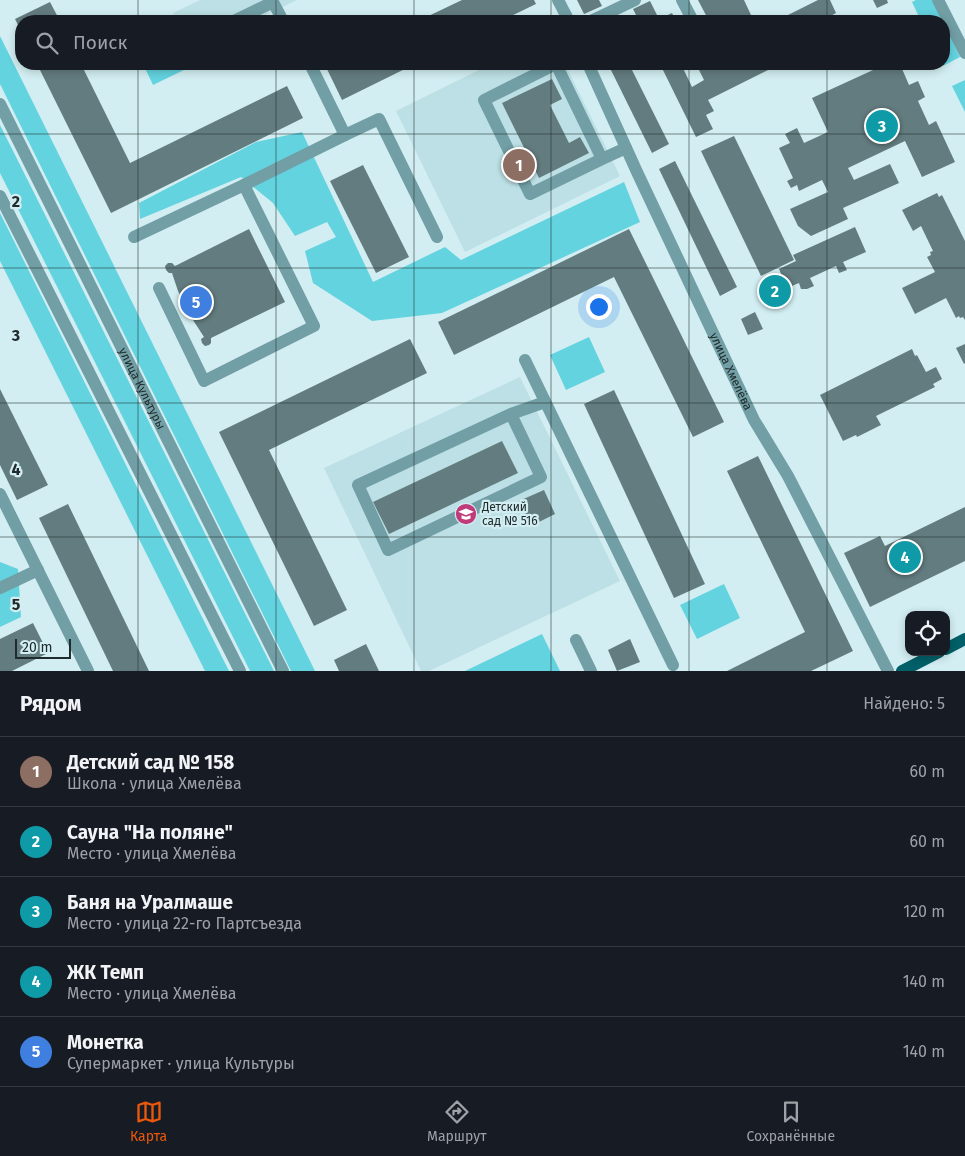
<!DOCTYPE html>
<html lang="ru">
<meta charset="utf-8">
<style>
body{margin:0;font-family:"Fira Sans",sans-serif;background:#20242c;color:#f1f3f6}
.controls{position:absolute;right:15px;bottom:15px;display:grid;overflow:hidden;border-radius:10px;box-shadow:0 2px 8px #0003}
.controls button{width:45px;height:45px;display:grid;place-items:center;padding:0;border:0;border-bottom:1px solid #363941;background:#171b24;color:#f1f3f6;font:25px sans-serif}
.scale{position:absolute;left:15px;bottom:12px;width:56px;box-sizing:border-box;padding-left:5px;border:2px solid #202b2c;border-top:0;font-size:14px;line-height:18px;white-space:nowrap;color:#202b2c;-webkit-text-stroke:4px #d2eef2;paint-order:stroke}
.you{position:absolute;left:598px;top:306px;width:18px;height:18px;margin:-12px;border:4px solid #fff;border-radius:50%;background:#1a73e8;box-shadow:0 0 0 8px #1a73e833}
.badge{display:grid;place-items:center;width:32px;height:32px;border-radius:50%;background:#ea580c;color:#fff;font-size:16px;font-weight:700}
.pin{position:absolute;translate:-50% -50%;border:2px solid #fff;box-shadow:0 1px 5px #0006}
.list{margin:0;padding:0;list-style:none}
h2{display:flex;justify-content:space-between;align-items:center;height:65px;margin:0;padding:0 20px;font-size:21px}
h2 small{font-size:16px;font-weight:400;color:#9ea1a6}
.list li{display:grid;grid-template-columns:32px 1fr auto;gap:15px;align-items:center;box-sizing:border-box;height:70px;padding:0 20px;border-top:1px solid #363941}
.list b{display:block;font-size:19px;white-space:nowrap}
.list p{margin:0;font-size:16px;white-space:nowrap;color:#9ea1a6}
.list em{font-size:16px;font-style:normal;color:#9ea1a6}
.icon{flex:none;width:28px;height:28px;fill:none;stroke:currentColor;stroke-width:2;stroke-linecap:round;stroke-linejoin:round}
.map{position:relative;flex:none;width:965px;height:671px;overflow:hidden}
.search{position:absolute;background:#171b24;box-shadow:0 2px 8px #0003;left:15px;right:15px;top:15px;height:55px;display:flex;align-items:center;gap:12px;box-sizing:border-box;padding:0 18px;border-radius:20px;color:#9ea1a6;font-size:19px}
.sheet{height:415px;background:#171b24}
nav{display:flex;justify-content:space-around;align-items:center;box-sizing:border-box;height:70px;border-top:1px solid #363941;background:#171b24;font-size:14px;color:#9ea1a6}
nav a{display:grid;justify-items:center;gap:2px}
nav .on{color:#ea580c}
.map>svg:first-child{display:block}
.built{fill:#bce0e5}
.green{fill:#63d3df}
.building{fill:#637c7f}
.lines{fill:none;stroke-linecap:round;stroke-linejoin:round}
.minor{stroke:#719fa5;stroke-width:12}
.major{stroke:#005f68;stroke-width:12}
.grid{fill:none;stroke:#202b2c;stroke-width:1;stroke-opacity:0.55}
.labels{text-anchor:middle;stroke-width:4.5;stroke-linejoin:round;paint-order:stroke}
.street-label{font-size:12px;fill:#202b2c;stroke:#d2eef2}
.poi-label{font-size:12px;fill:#202b2c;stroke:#d2eef2;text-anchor:start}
.grid-label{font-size:16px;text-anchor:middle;font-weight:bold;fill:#202b2c;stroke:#d2eef2;stroke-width:4.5;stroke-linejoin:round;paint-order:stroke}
</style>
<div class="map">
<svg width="965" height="671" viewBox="0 0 965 671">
<rect width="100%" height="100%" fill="#d2eef2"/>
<g class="built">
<path d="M200,0H297L253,21H177L173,13Z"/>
<path d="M491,64H565L620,176L465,252L396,111Z"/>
<path d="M520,377L620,581L429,671H421L324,468Z"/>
</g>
<g class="green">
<path d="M916,0H933L943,21H921L912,2Z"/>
<path d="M944,23L960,57L943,66L942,64H944Z"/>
<path d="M0,36L315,671H291L0,84Z"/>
<path d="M143,64H180L184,70L153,85Z"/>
<path d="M965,80V112L952,86Z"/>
<path d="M0,125L274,671H250L0,173Z"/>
<path d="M302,132L373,282L445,247L461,260L624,182L640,222L442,313L372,321L313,283L305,251L336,237L327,222L295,236L273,203L241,177L140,219L139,203L256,142Z"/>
<path d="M0,213L229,671H205L0,261Z"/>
<path d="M589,337L605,372L566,390L550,355Z"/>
<path d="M0,562L18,569L21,617L0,627Z"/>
<path d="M724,584L740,618L697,639L680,605Z"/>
<path d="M542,634L560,671H465Z"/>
</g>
<g class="building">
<path d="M462,0H534L536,4L501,21H418Z"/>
<path d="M577,0H599L602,6L584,14Z"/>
<path d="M698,0H744L751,15L737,21H709Z"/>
<path d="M818,0H830L836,13L827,18L829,21H776Z"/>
<path d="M873,0H887L888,3L877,8Z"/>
<path d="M650,1L659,19L672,13L676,21H639L633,9Z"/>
<path d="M50,2L60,21H21V31L15,19Z"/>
<path d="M37,64H81L130,163L287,86L303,118L111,213Z"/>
<path d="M332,64H415L342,100L326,67Z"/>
<path d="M608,64H629L669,144L652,153Z"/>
<path d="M660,64H681L692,87L704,80L696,64H780L708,100L714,111L706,115L713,129L696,137Z"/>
<path d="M870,64H900L909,85L918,81L925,97L918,101L929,125L936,121L955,162L922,177L905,141L848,168L854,180L890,164L899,183L843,208L848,219L811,236L798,226L790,209L828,192L822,180L799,191L797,185L791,188L787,181L793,178L779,148L790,143L785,134L797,128L804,143L828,132L812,98L873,70Z"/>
<path d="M552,79L562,99L550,105L569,143L580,137L589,153L539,178L502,103Z"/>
<path d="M734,136L794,260L761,276L701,151Z"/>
<path d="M675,161L737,287L720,296L659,169Z"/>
<path d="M363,165L409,257L376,273L330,181Z"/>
<path d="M937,193L939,197L942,195L965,241V320L963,317L960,318L959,316L956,318L946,298L915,314L902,288L935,272L927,257L931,255L930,252L933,251L921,226L913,231L902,210Z"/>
<path d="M855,227L866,252L843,262L847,270L839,273L836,266L810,278L814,286L807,289H801L799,283L787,288L779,269L796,261L793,255Z"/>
<path d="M249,229L285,302L211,338V343L209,345L205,346L202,343L201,339L204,337L193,320L178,291L172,273H169L166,270L165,266L168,263H172L175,266Z"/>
<path d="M629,229L724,422L693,437L614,277L454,355L438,322Z"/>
<path d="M755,312L763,329L748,335L741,319Z"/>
<path d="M410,339L427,373L269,450L347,610L314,626L219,432Z"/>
<path d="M965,344V363L964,364L956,348Z"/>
<path d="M912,349L915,356L917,355L926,372L936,367L942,379L933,384L935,387L876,416L881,425L857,437L856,435L843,441L820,395Z"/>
<path d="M0,389L48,485L17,500L0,465Z"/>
<path d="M614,390L705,584L674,598L584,404Z"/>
<path d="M502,441L518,473L389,534L373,502Z"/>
<path d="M758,456L853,651L811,671H727L805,632L727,471Z"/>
<path d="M544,490L555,514L531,526L519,501Z"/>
<path d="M68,504L149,671H113L97,638L39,518Z"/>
<path d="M965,507V561L870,607L844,553L880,536L885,546Z"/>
<path d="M33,623L48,653L12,671H0V639Z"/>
<path d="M630,639L640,662L617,671L608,650Z"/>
<path d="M366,644L379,671H339L334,660Z"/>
</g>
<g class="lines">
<g class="minor">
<path d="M558,0L569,21"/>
<path d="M682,0L693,21"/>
<path d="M938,0L965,53"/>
<path d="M234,21L273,2L283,21"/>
<path d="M591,21L635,0"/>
<path id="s1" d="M588,64L637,172L754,420L788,476L888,671"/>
<path id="s2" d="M0,104L283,671"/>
<path d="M345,135L379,119L437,237"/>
<path d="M602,159L530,194L484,100L556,64L602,159L626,148"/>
<path d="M0,196L240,671"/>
<path d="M134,237L244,185"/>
<path d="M159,288L204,381L314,326L244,185L345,135L310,64"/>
<path d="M525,360L673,665"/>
<path d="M511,414L358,485L388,550L541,477L511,414L545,402"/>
<path d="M0,494L88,671"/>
<path d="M0,588L38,570"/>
<path d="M576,640L591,671"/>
</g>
<g class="major">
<path d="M946,649L965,639"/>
<path d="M902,671L939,652"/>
</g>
</g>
<path class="grid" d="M138,0V21M276,0V21M414,0V21M551,0V21M689,0V21M827,0V21M138,64V671M276,64V671M414,64V671M551,64V671M689,64V671M827,64V671M0,134H965M0,268H965M0,403H965M0,537H965"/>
<defs>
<g id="school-disc" transform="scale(1.125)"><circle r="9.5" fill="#c03a7a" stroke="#d2eef2"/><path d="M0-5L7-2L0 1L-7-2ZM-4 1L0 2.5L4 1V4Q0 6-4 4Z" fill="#fff"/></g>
</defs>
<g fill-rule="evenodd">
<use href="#school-disc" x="466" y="514"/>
</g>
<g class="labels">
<g class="street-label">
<text dy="4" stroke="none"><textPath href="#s1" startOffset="339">улица Хмелёва</textPath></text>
<text dy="4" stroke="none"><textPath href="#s2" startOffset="318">улица Культуры</textPath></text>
</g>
<g class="poi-label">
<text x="482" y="511">Детский<tspan x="482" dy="14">сад № 516</tspan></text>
</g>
</g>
<g class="grid-label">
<text x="16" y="207">2</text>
<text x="16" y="341">3</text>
<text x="16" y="475">4</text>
<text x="16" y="610">5</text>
</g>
</svg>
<div class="controls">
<button><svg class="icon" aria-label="locate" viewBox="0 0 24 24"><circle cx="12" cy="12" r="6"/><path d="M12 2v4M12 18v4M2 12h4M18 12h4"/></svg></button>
</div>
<div class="scale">20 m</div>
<div class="you"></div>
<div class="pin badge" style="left:519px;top:165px;background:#8d6e63">1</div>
<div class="pin badge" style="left:775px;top:291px;background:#0f9aa8">2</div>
<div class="pin badge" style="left:882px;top:126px;background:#0f9aa8">3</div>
<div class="pin badge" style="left:905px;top:557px;background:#0f9aa8">4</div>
<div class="pin badge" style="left:196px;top:302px;background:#3f7fe0">5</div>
<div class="search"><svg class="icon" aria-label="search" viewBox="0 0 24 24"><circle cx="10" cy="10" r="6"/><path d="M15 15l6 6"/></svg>Поиск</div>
</div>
<section class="sheet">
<h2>Рядом<small>Найдено: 5</small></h2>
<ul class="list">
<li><span class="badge" style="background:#8d6e63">1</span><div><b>Детский сад № 158</b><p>Школа · улица Хмелёва</p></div><em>60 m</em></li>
<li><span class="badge" style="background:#0f9aa8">2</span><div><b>Сауна &quot;На поляне&quot;</b><p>Место · улица Хмелёва</p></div><em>60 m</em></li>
<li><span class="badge" style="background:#0f9aa8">3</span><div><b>Баня на Уралмаше</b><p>Место · улица 22-го Партсъезда</p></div><em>120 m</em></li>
<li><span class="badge" style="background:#0f9aa8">4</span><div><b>ЖК Темп</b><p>Место · улица Хмелёва</p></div><em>140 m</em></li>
<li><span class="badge" style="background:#3f7fe0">5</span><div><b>Монетка</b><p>Супермаркет · улица Культуры</p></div><em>140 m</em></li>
</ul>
</section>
<nav>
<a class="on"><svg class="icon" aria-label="map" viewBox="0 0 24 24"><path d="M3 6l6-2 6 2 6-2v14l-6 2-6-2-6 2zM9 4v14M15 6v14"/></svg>Карта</a>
<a><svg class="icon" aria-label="directions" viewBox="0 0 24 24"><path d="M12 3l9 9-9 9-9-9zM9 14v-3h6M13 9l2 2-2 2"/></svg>Маршрут</a>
<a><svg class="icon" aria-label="saved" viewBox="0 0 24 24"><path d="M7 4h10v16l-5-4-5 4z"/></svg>Сохранённые</a>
</nav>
